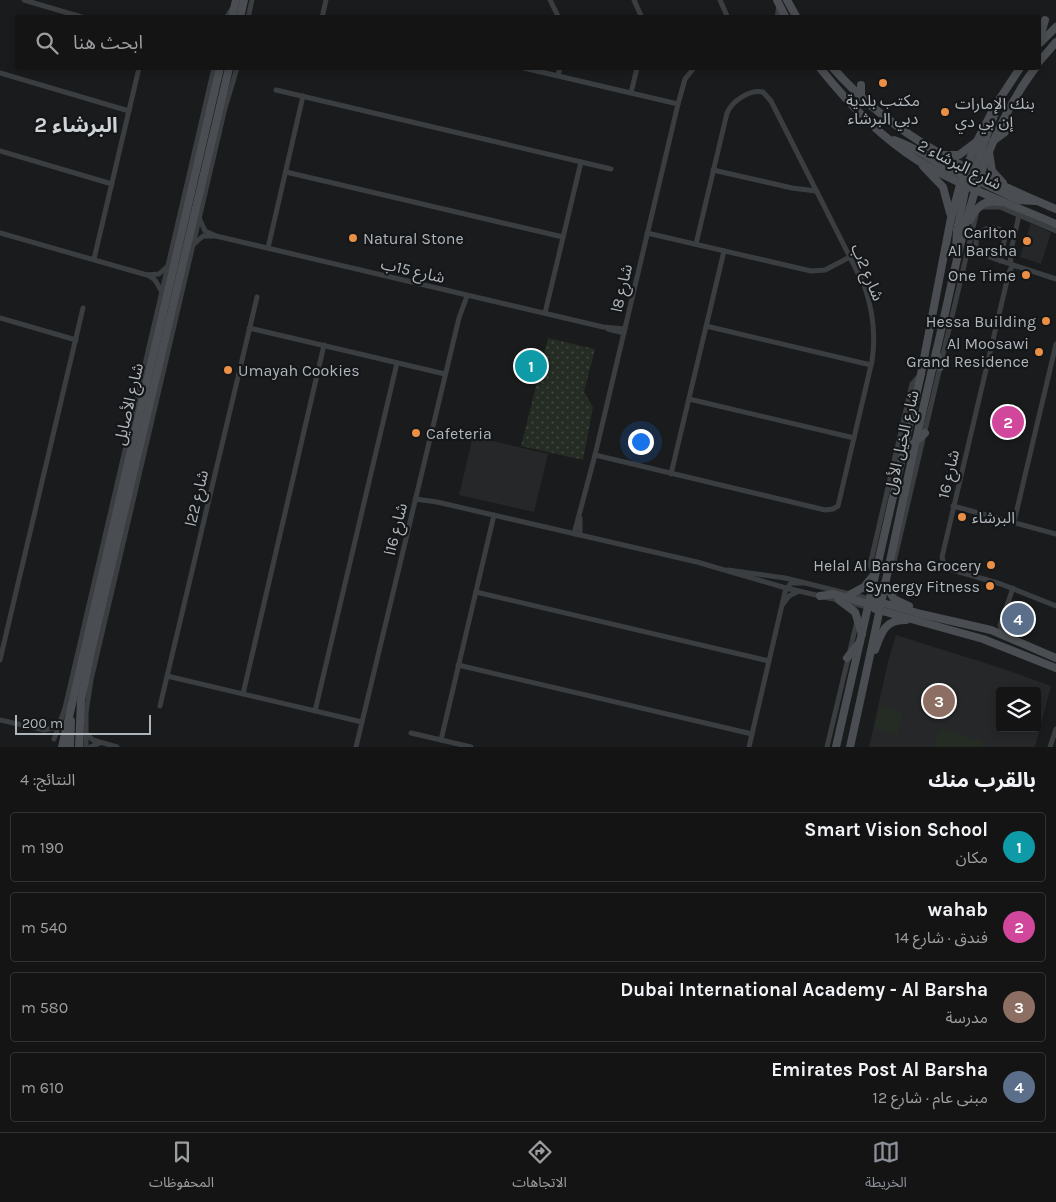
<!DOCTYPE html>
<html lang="ar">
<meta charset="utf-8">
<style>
body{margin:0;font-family:Karla,"Noto Sans Arabic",sans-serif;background:#1d1d1e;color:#f1f3f6;direction:rtl}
.controls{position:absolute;right:15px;bottom:15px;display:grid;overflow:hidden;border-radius:5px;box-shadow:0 2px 8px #0003}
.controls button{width:45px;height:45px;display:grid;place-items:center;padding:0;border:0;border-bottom:1px solid #333334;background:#141415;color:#f1f3f6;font:25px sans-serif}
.scale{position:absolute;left:15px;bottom:12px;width:136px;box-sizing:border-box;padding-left:5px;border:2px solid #aeb5bb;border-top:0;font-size:14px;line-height:18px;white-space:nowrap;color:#aeb5bb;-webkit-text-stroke:4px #151618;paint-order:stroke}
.you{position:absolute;left:640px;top:441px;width:18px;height:18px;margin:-12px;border:4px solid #fff;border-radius:50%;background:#1a73e8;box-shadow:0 0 0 8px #1a73e833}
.badge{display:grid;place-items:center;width:32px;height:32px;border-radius:50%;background:#8c9099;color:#fff;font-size:16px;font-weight:700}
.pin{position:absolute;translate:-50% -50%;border:2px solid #fff;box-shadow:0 1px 5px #0006}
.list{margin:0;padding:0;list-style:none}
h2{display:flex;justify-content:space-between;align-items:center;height:65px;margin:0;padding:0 20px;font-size:21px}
h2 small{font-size:16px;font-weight:400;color:#9d9ea0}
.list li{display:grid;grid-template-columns:32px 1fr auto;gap:15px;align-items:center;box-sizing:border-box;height:70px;margin:0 10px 10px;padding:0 10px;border:1px solid #333334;border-radius:5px}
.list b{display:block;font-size:19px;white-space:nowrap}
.list p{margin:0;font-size:16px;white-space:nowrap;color:#9d9ea0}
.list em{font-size:16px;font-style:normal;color:#9d9ea0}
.icon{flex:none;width:28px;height:28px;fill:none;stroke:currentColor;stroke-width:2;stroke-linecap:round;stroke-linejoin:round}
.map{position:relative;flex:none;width:1056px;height:747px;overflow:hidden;direction:ltr}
.search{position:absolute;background:#141415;box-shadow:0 2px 8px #0003;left:15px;right:15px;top:15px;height:55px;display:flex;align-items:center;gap:12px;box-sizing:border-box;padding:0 18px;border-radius:5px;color:#9d9ea0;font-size:19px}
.sheet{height:385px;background:#141415}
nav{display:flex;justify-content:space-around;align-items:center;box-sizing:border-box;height:70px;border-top:1px solid #333334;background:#141415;font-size:14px;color:#9d9ea0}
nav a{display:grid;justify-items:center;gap:2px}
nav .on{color:#8c9099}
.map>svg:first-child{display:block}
.built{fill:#262729;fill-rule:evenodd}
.grass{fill:#252c24}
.park{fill:url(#park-dots)}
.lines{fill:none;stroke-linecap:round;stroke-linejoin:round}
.street{stroke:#3b3e41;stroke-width:5}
.secondary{stroke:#4a4d51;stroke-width:8}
.poi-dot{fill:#e98f46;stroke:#151618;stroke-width:2}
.labels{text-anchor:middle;stroke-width:4.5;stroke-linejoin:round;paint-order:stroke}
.poi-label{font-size:16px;fill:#aeb5bb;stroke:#151618;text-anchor:end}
.street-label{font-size:16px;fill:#aeb5bb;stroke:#151618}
.district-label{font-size:21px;font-weight:bold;fill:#ced3d7;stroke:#151618}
</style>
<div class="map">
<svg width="1056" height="747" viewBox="0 0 1056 747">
<defs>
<pattern id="park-dots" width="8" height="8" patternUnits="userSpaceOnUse" patternTransform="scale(1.25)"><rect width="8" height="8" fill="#252c24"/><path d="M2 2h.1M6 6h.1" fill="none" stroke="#424842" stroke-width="1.8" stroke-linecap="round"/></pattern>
</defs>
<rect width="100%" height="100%" fill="#1a1b1c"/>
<g class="built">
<path d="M1031,223L1051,233L1041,264L1020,257Z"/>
<path d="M473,436L548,454L534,512L459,495Z"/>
<path d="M896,635L1004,669L1051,686L1035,747H869L888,662ZM1000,691H1037V728H1000Z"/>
</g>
<g class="grass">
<path d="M880,706L903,712L897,735L874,729Z"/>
<path d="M940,728L983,742L982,747H934Z"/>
</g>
<path class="park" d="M548,338L595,349L584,392L593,407L583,460L521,446Z"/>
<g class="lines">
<g class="street">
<path d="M24,0L85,18"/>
<path d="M550,0L559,18"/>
<path d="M634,0L642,18"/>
<path d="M720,0L728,18"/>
<path d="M226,18L235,4"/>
<path d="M248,18L252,0"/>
<path d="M322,18L326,0"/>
<path d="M777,18L779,4"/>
<path d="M524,68L678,104"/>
<path d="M0,73L129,111"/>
<path d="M558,75L560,68"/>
<path d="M276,90L611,169"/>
<path d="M631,93L637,68"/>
<path d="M0,151L112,184"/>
<path d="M713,170L792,188L816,191"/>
<path d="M286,172L563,237"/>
<path d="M984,207H1000L1056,231"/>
<path d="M200,220L205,231L214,235"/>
<path d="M0,233L147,275L159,274L168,266"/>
<path d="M647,233L811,271L825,270L850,257"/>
<path d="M194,244L203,236H216L603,327L625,329"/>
<path d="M268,248L303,96"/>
<path d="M94,259L139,68"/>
<path d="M1000,261L1006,233C988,221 970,232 978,253L1013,265"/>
<path d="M1011,263L1010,255L1019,215"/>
<path d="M148,275L155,280L162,292"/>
<path d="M1056,279L1013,265L1009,272L942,557L944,564L949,569L1001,584L1056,606"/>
<path d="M545,313L581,162"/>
<path d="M0,318L76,340"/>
<path d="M706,326L871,365"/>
<path d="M249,328L445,374"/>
<path d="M608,329L624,333"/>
<path d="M689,399L854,438"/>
<path d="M595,455L825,510L833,509L838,506L872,361C876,335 873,310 864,285L771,101L763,92C750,89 732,101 727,113L696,244"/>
<path d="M671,474L724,251"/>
<path d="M415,499L437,502L697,562L786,588L863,606"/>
<path d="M953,506L1056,534"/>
<path d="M1014,522L1056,344"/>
<path d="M574,534L595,455L678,104L685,79L694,68"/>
<path d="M580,535V518"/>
<path d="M728,570L785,578L870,599"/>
<path d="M887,570L893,566L976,215"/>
<path d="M874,573L870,565L912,384L921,374"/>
<path d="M476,592L769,661"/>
<path d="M783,604L789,596L797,592"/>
<path d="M1003,635L1000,625L1013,588"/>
<path d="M0,660L83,308"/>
<path d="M458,665L752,734"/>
<path d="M167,676L362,722"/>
<path d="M243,694L324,345"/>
<path d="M160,706L257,297"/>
<path d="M315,711L397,363"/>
<path d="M0,720L44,730L58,727"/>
<path d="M85,733L93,740L117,747"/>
<path d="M411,733L471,747"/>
<path d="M54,739L65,708L214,68"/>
<path d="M441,740L494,515"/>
<path d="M86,747V713L91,680L225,108L237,68"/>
<path d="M90,747L100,743"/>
<path d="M356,747L459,318L467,296"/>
<path d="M749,747L785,592L791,583H805"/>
<path d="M827,747L857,621"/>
<path d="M1050,747L1056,729"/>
</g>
<g class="secondary">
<path d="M777,0L786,18"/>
<path d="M787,0L797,18"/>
<path d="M232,18L236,0"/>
<path d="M240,18L244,0"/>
<path d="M1040,43L1056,27"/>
<path d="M1038,44L1045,20"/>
<path d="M1038,63L1056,42"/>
<path d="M820,68C847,102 879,136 917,160C960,186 1010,204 1056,224"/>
<path d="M833,68C894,138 972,173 1056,209"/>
<path d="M861,85V97"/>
<path d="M894,140C920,148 941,169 967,176"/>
<path d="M993,141L1005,132"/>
<path d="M989,152L992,171L1003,183"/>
<path d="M944,155H959L975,143"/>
<path d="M923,166L943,187L950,213"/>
<path d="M972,176L996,110"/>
<path d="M976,180L1018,200L1035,201"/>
<path d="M970,220C976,207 985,199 1000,202"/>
<path d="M956,251L957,230L967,181"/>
<path d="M936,352L940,367"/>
<path d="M914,443L925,433"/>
<path d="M885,583L894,599L909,606"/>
<path d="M851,594L864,587L873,576"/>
<path d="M820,596L834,594L872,605"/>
<path d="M839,600L855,612L862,634"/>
<path d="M876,601L921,614L991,630L1056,658"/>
<path d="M875,609L983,639L1056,668"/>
<path d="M875,650C881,633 885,619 906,620"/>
<path d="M847,658L860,642"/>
<path d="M62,747L220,68"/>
<path d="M70,747L71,721"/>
<path d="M79,747L81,700L91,652L229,68"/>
<path d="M836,747L921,374L951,218L961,181L977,141L995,106L1020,68"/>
<path d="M850,747C880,613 906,478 938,344C961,246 974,150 1035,68"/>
</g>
</g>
<g class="poi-dot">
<circle cx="883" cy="83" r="5"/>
<circle cx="945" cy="112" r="5"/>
<circle cx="353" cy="238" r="5"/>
<circle cx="1027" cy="241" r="5"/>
<circle cx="1026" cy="275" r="5"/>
<circle cx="1046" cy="321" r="5"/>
<circle cx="1039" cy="352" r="5"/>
<circle cx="228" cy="370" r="5"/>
<circle cx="416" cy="433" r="5"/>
<circle cx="962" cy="517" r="5"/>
<circle cx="991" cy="565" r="5"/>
<circle cx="990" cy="586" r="5"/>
</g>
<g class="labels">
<g class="poi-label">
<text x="883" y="106" text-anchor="middle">مكتب بلدية<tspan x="883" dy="18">دبي البرشاء</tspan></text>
<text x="955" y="109" text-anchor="start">بنك الإمارات<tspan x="955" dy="18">إن بي دي</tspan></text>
<text x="1017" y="238">Carlton<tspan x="1017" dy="18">Al Barsha</tspan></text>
<text x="363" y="244" text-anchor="start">Natural Stone</text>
<text x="1016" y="281">One Time</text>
<text x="1036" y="327">Hessa Building</text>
<text x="1029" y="349">Al Moosawi<tspan x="1029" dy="18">Grand Residence</tspan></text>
<text x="238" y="376" text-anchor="start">Umayah Cookies</text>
<text x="426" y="439" text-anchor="start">Cafeteria</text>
<text x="972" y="523" text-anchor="start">البرشاء</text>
<text x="981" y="571">Helal Al Barsha Grocery</text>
<text x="980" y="592">Synergy Fitness</text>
</g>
<g class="street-label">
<text transform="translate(960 164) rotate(27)" y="6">شارع البرشاء 2</text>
<text transform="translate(413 270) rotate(13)" y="6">شارع 15ب</text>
<text transform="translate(868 272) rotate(67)" y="6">شارع 2ب</text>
<text transform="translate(621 288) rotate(-77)" y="6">شارع 8ا</text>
<text transform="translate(128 404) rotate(-77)" y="6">شارع الأصايل</text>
<text transform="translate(901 442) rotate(-77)" y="6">شارع الخيل الأول</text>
<text transform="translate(948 474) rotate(-77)" y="6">شارع 16</text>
<text transform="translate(196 498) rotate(-77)" y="6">شارع 22ا</text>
<text transform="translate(395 529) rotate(-76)" y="6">شارع 16ا</text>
</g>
<g class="district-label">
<text x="76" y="132">البرشاء 2</text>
</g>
</g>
</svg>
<div class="controls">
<button><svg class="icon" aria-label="layers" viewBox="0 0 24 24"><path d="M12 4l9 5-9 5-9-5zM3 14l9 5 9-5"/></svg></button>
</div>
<div class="scale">200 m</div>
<div class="you"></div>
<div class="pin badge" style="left:531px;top:366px;background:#0f9aa8">1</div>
<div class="pin badge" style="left:1008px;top:422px;background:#d1479c">2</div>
<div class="pin badge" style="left:939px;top:701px;background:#8d6e63">3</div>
<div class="pin badge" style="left:1018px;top:619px;background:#5c6f8a">4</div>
<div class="search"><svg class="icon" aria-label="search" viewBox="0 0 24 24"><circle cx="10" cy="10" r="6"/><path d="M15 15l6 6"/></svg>ابحث هنا</div>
</div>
<section class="sheet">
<h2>بالقرب منك<small>النتائج: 4</small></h2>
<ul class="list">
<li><span class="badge" style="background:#0f9aa8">1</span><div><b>Smart Vision School</b><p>مكان</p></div><em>190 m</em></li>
<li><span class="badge" style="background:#d1479c">2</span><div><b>wahab</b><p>فندق · شارع 14</p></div><em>540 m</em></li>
<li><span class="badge" style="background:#8d6e63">3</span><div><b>Dubai International Academy - Al Barsha</b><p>مدرسة</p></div><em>580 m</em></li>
<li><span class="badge" style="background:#5c6f8a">4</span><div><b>Emirates Post Al Barsha</b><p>مبنى عام · شارع 12</p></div><em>610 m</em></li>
</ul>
</section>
<nav>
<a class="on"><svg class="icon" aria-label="map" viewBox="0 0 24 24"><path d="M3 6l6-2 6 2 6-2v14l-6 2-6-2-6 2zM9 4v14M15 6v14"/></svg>الخريطة</a>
<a><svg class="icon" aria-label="directions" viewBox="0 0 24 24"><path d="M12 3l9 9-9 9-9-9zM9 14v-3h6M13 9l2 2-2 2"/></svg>الاتجاهات</a>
<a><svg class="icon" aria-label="saved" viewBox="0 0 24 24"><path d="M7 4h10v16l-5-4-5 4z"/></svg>المحفوظات</a>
</nav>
